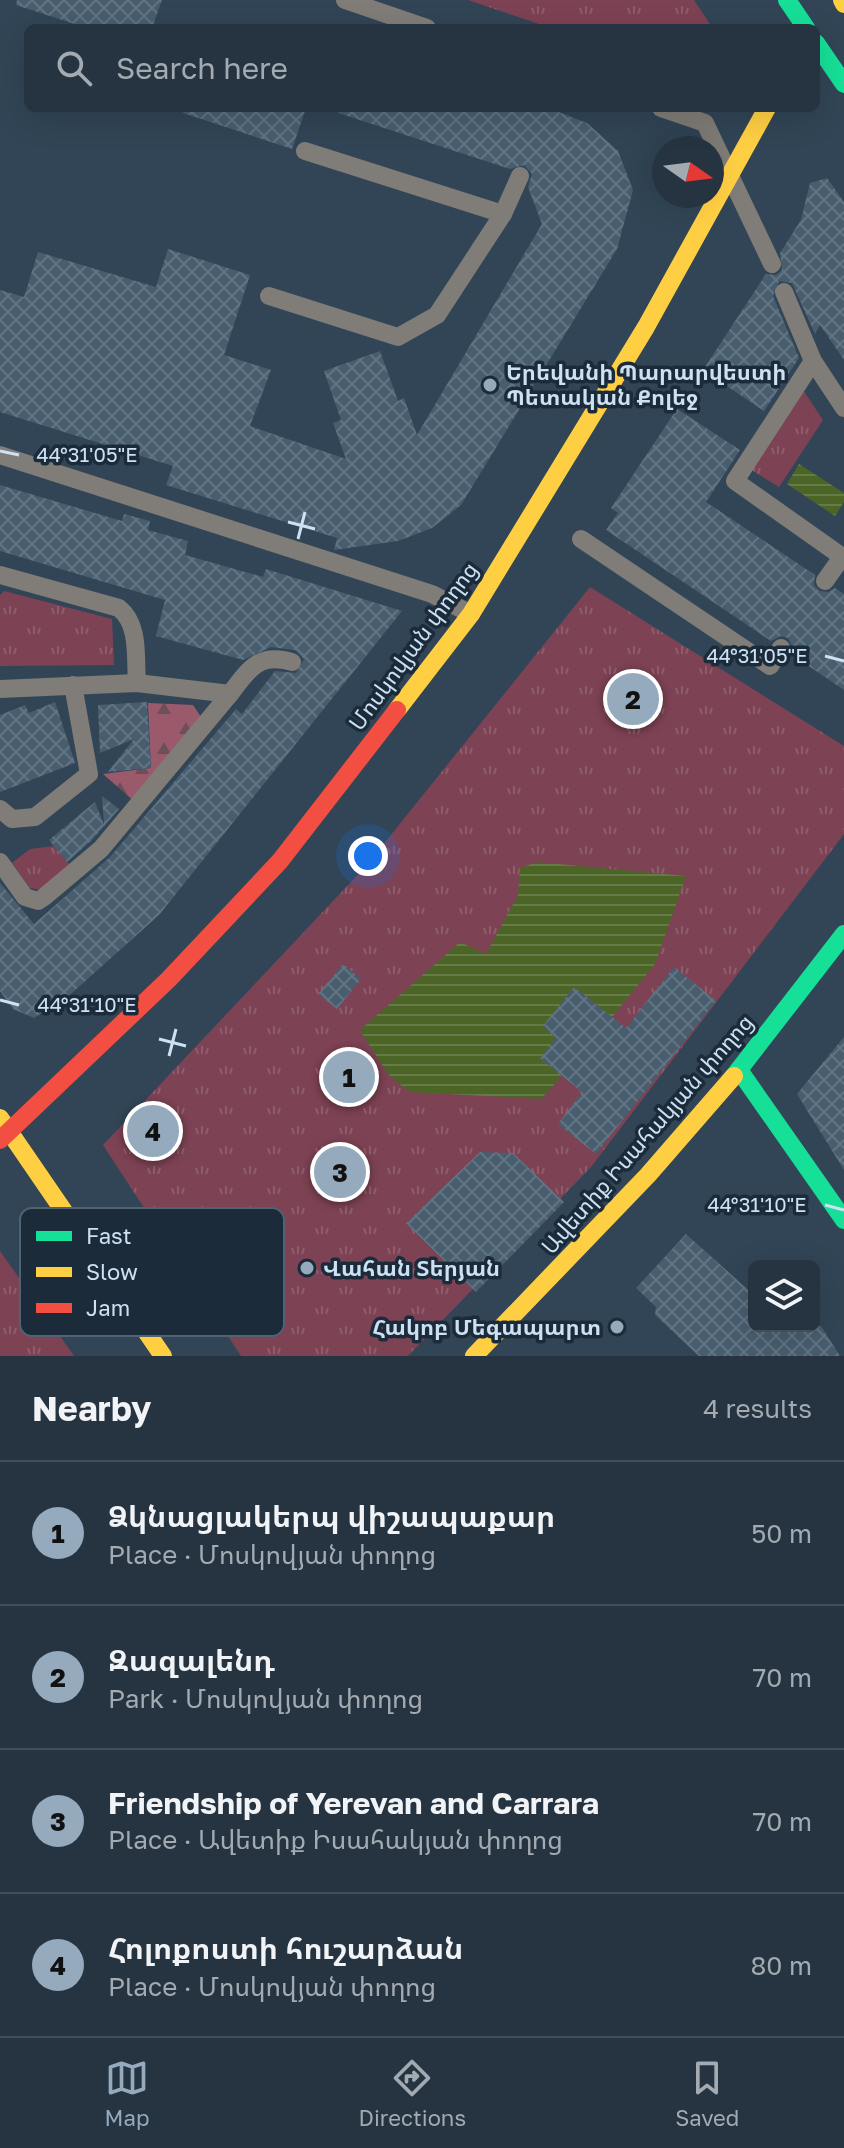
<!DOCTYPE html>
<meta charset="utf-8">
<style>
body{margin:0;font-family:"Golos Text","Noto Sans Armenian",sans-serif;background:#2d3c47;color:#f1f3f6}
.controls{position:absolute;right:24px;bottom:24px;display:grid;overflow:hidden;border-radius:12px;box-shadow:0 8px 32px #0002}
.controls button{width:72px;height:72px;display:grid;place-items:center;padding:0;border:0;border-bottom:2px solid #424f59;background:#253440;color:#f1f3f6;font:40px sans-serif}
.compass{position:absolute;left:652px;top:136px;width:72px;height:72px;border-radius:50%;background:#253440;box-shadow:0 8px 32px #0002;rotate:104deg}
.you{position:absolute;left:368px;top:856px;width:28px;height:28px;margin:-20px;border:6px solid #fff;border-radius:50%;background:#1a73e8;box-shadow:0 0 0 12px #1a73e833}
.badge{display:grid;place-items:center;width:52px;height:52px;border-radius:50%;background:#96aabd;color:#111;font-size:26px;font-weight:700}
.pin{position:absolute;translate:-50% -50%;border:4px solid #fff;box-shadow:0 2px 8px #0006}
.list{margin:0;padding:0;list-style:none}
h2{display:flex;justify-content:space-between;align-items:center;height:104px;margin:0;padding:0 32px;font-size:34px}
h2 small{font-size:26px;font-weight:400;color:#a3aab1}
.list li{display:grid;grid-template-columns:52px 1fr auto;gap:24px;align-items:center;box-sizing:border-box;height:144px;padding:0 32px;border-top:2px solid #424f59}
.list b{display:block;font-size:30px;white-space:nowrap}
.list p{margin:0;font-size:26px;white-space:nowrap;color:#a3aab1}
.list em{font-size:26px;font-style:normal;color:#a3aab1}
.icon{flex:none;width:44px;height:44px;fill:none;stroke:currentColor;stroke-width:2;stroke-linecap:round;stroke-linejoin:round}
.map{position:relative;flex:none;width:844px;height:1356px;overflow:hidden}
.search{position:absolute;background:#253440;box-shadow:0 8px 32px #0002;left:24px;right:24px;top:24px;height:88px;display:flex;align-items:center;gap:20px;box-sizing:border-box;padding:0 28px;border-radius:12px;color:#a3aab1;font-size:30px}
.sheet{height:680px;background:#253440}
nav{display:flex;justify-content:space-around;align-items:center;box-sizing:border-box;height:112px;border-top:2px solid #424f59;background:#253440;font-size:22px;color:#a3aab1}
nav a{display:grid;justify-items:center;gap:4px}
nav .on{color:#96aabd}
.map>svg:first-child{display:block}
.forest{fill:url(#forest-firs)}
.park{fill:url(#park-tufts)}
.water{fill:url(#water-rules)}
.building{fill:url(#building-cross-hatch)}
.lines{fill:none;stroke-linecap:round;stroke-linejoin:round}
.lane{stroke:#807c77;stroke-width:18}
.fast{stroke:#16e098;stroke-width:18}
.slow{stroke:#ffcf43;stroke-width:18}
.jam{stroke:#f24e42;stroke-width:18}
.ticks{fill:none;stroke:#cde1f4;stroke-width:3}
.poi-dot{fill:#96aabd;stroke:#1c2b3a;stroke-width:3}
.labels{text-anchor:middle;stroke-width:7;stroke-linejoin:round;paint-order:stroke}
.poi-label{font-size:22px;font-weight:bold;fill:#cde1f4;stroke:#1c2b3a;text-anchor:start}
.street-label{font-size:22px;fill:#cde1f4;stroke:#1c2b3a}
.key{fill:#1c2b3a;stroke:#516272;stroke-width:2}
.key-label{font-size:22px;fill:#cde1f4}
.ticks-label{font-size:20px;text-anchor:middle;fill:#cde1f4;stroke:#1c2b3a;stroke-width:7;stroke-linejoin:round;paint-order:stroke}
</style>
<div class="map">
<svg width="844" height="1356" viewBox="0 0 844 1356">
<defs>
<pattern id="forest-firs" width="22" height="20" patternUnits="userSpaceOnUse" patternTransform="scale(2)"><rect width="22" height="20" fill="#9a5a6b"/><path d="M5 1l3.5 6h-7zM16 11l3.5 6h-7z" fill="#6c4f5a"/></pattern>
<pattern id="park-tufts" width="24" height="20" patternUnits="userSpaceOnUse" patternTransform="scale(2)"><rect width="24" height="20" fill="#7d4253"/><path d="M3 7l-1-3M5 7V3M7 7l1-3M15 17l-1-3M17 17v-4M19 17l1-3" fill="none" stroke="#8e5d6c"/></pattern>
<pattern id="water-rules" width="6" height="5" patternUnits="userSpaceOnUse" patternTransform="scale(2)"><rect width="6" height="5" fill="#4c6527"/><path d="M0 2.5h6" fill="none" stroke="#657b47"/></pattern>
<pattern id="building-cross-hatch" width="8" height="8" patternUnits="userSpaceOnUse" patternTransform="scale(2)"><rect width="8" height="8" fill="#485d6e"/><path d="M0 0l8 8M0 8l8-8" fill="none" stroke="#617483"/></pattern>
</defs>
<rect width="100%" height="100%" fill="#314556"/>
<path class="forest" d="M148,703L193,705L203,720L135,802L103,774L151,768Z"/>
<g class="park">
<path d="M468,0H694L712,27L551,28Z"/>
<path d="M803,390L823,420L779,487L750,469Z"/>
<path d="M590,587L844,746V834L591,1167L408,1356H241L103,1145L366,866Z"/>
<path d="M4,591L112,619L114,665L0,666V595Z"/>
<path d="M54,846L70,865L41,890L30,888L12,863L30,849Z"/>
<path d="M0,1251L74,1356H0Z"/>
</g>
<g class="water">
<path d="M799,464L844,493V502L835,516L787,484Z"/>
<path d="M537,862L686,876L655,964L583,1053L571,1043L600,1007L574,987L543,1026L556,1038L540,1058L562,1076L541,1099L409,1092L387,1073L360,1030L460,942L486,954L518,895L520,868Z"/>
</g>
<g class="building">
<path d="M17,0H162L152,28H87L16,5Z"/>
<path d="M184,108H306L292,149L183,113Z"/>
<path d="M338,108H548L587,123L618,151L633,190L617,249L461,505L432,528L398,541L334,550L337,538L166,485L173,466L0,412V290L24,297L38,252L156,287L168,249L250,275L224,355L271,370L250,426L346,459L333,423L341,420L324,371L380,351L398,401L404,398L417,435L542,224L528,187L532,174L524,165L510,169L338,113Z"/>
<path d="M827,178L844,202V360L820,325L815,334L792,283L779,281L773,296L799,358L764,411L703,370L766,274L776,275L782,270L780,253L801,220L810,183Z"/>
<path d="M677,409L740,450L706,502L815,575L814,585L819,591L829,592L835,588L844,594V690L791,654L793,648L788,638L781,636L771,641L606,530L618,513L611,508Z"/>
<path d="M0,485L122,521L124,514L150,521L148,530L188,541L185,555L263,577L266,569L402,611L159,915L72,993L34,1018L13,1009L0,991V883L34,924L110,857L236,709L242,714L275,671L296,673L304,659L295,650L271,647L243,660L156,636L165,600L0,551Z"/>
<path d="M55,702L75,763L0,792V715L25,705L29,713Z"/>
<path d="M147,702L151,768L108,772L134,739L100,753L98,705Z"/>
<path d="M102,796L119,809L92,840L67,862L49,840L95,802L104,825Z"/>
<path d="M343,964L361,979L337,1009L318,994Z"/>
<path d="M674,967L716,1001L596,1154L558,1124L582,1092L540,1058L556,1038L543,1026L574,987L626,1028Z"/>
<path d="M844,1037V1170L797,1094Z"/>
<path d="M480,1152L513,1153L564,1202L476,1292L406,1223Z"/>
<path d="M686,1234L754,1295V1326H821L840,1356H699L655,1315L656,1307L636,1288Z"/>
</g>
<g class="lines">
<g class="lane">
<path d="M345,0L427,28"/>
<path d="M661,108L705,123L772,264"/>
<path d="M305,151L503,214"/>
<path d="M784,292L813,361L844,408"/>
<path d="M269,296L398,337L437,315L503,214L520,176"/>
<path d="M813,361L735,481L844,558"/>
<path d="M0,455L432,594L471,614"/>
<path d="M581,539L770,666L781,648"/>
<path d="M0,575L119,608C140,625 135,657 137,683"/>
<path d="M825,581L842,557"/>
<path d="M0,689L137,683L230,694C249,669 259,652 292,662"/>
<path d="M0,809L12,819L35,817L89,774L73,685"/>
<path d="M0,862L25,897L38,901L44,897L101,849L230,694"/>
</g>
<g class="fast">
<path d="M787,0L806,28"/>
<path d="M816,43L844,84"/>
<path d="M739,1070L844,1220"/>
<path d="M734,1076L844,934"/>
</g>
<g class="slow">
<path d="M842,0L844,4"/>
<path d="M397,710L471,614L646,327L767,108"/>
<path d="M0,1118L163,1356"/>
<path d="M474,1356L648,1175L734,1076"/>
</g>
<path class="jam" d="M0,1140L169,979L280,861L397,710"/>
</g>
<path class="ticks" d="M0,451L19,455M288,522L315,529M298,539L305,512M825,656L844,661M0,1000L19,1005M159,1039L186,1046M169,1056L176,1029M825,1205L844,1210"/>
<g class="poi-dot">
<circle cx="490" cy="385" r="8"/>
<circle cx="307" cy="1268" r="8"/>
<circle cx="617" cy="1327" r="8"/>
</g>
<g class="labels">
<g class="poi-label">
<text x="506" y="380">Երեվանի Պարարվեստի<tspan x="506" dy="25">Պետական Քոլեջ</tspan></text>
<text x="323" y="1276">Վահան Տերյան</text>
<text x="601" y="1335" text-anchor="end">Հակոբ Մեգապարտ</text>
</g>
<g class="street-label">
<text transform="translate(413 646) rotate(-54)" y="8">Մոսկովյան փողոց</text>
<text transform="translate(647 1134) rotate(-49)" y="8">Ավետիք Իսահակյան փողոց</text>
</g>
</g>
<rect x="20" y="1208" width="264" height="128" rx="12" class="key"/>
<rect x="36" y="1231" width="36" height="10" fill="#16e098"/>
<rect x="36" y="1267" width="36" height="10" fill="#ffcf43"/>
<rect x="36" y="1303" width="36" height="10" fill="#f24e42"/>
<g class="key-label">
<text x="86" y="1244">Fast</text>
<text x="86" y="1280">Slow</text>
<text x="86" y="1316">Jam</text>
</g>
<g class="ticks-label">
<text x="87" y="462">44°31'05"E</text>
<text x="757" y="663">44°31'05"E</text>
<text x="87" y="1012">44°31'10"E</text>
<text x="757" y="1212">44°31'10"E</text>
</g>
</svg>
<div class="controls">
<button><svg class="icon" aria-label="layers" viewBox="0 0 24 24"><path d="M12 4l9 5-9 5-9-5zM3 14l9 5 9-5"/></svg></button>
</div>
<svg class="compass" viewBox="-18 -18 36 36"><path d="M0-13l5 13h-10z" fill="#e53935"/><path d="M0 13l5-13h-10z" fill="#a3aab1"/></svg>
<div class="you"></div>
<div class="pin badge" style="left:349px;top:1077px">1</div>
<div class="pin badge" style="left:633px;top:699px">2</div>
<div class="pin badge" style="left:340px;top:1172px">3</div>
<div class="pin badge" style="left:153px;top:1131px">4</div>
<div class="search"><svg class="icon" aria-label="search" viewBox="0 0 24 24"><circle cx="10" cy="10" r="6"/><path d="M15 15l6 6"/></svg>Search here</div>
</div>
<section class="sheet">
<h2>Nearby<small>4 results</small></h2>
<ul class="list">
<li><span class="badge">1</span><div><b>Ձկնացլակերպ վիշապաքար</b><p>Place · Մոսկովյան փողոց</p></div><em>50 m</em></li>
<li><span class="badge">2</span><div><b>Զազալենդ</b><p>Park · Մոսկովյան փողոց</p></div><em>70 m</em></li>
<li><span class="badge">3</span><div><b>Friendship of Yerevan and Carrara</b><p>Place · Ավետիք Իսահակյան փողոց</p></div><em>70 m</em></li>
<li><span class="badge">4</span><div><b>Հոլոքոստի հուշարձան</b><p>Place · Մոսկովյան փողոց</p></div><em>80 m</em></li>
</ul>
</section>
<nav>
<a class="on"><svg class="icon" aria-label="map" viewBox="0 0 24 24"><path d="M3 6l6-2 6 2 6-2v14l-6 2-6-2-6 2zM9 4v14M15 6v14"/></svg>Map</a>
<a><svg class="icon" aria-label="directions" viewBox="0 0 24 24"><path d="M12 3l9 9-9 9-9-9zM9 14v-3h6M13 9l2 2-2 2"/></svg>Directions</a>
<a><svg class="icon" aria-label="saved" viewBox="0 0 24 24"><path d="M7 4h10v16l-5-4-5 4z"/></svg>Saved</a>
</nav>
